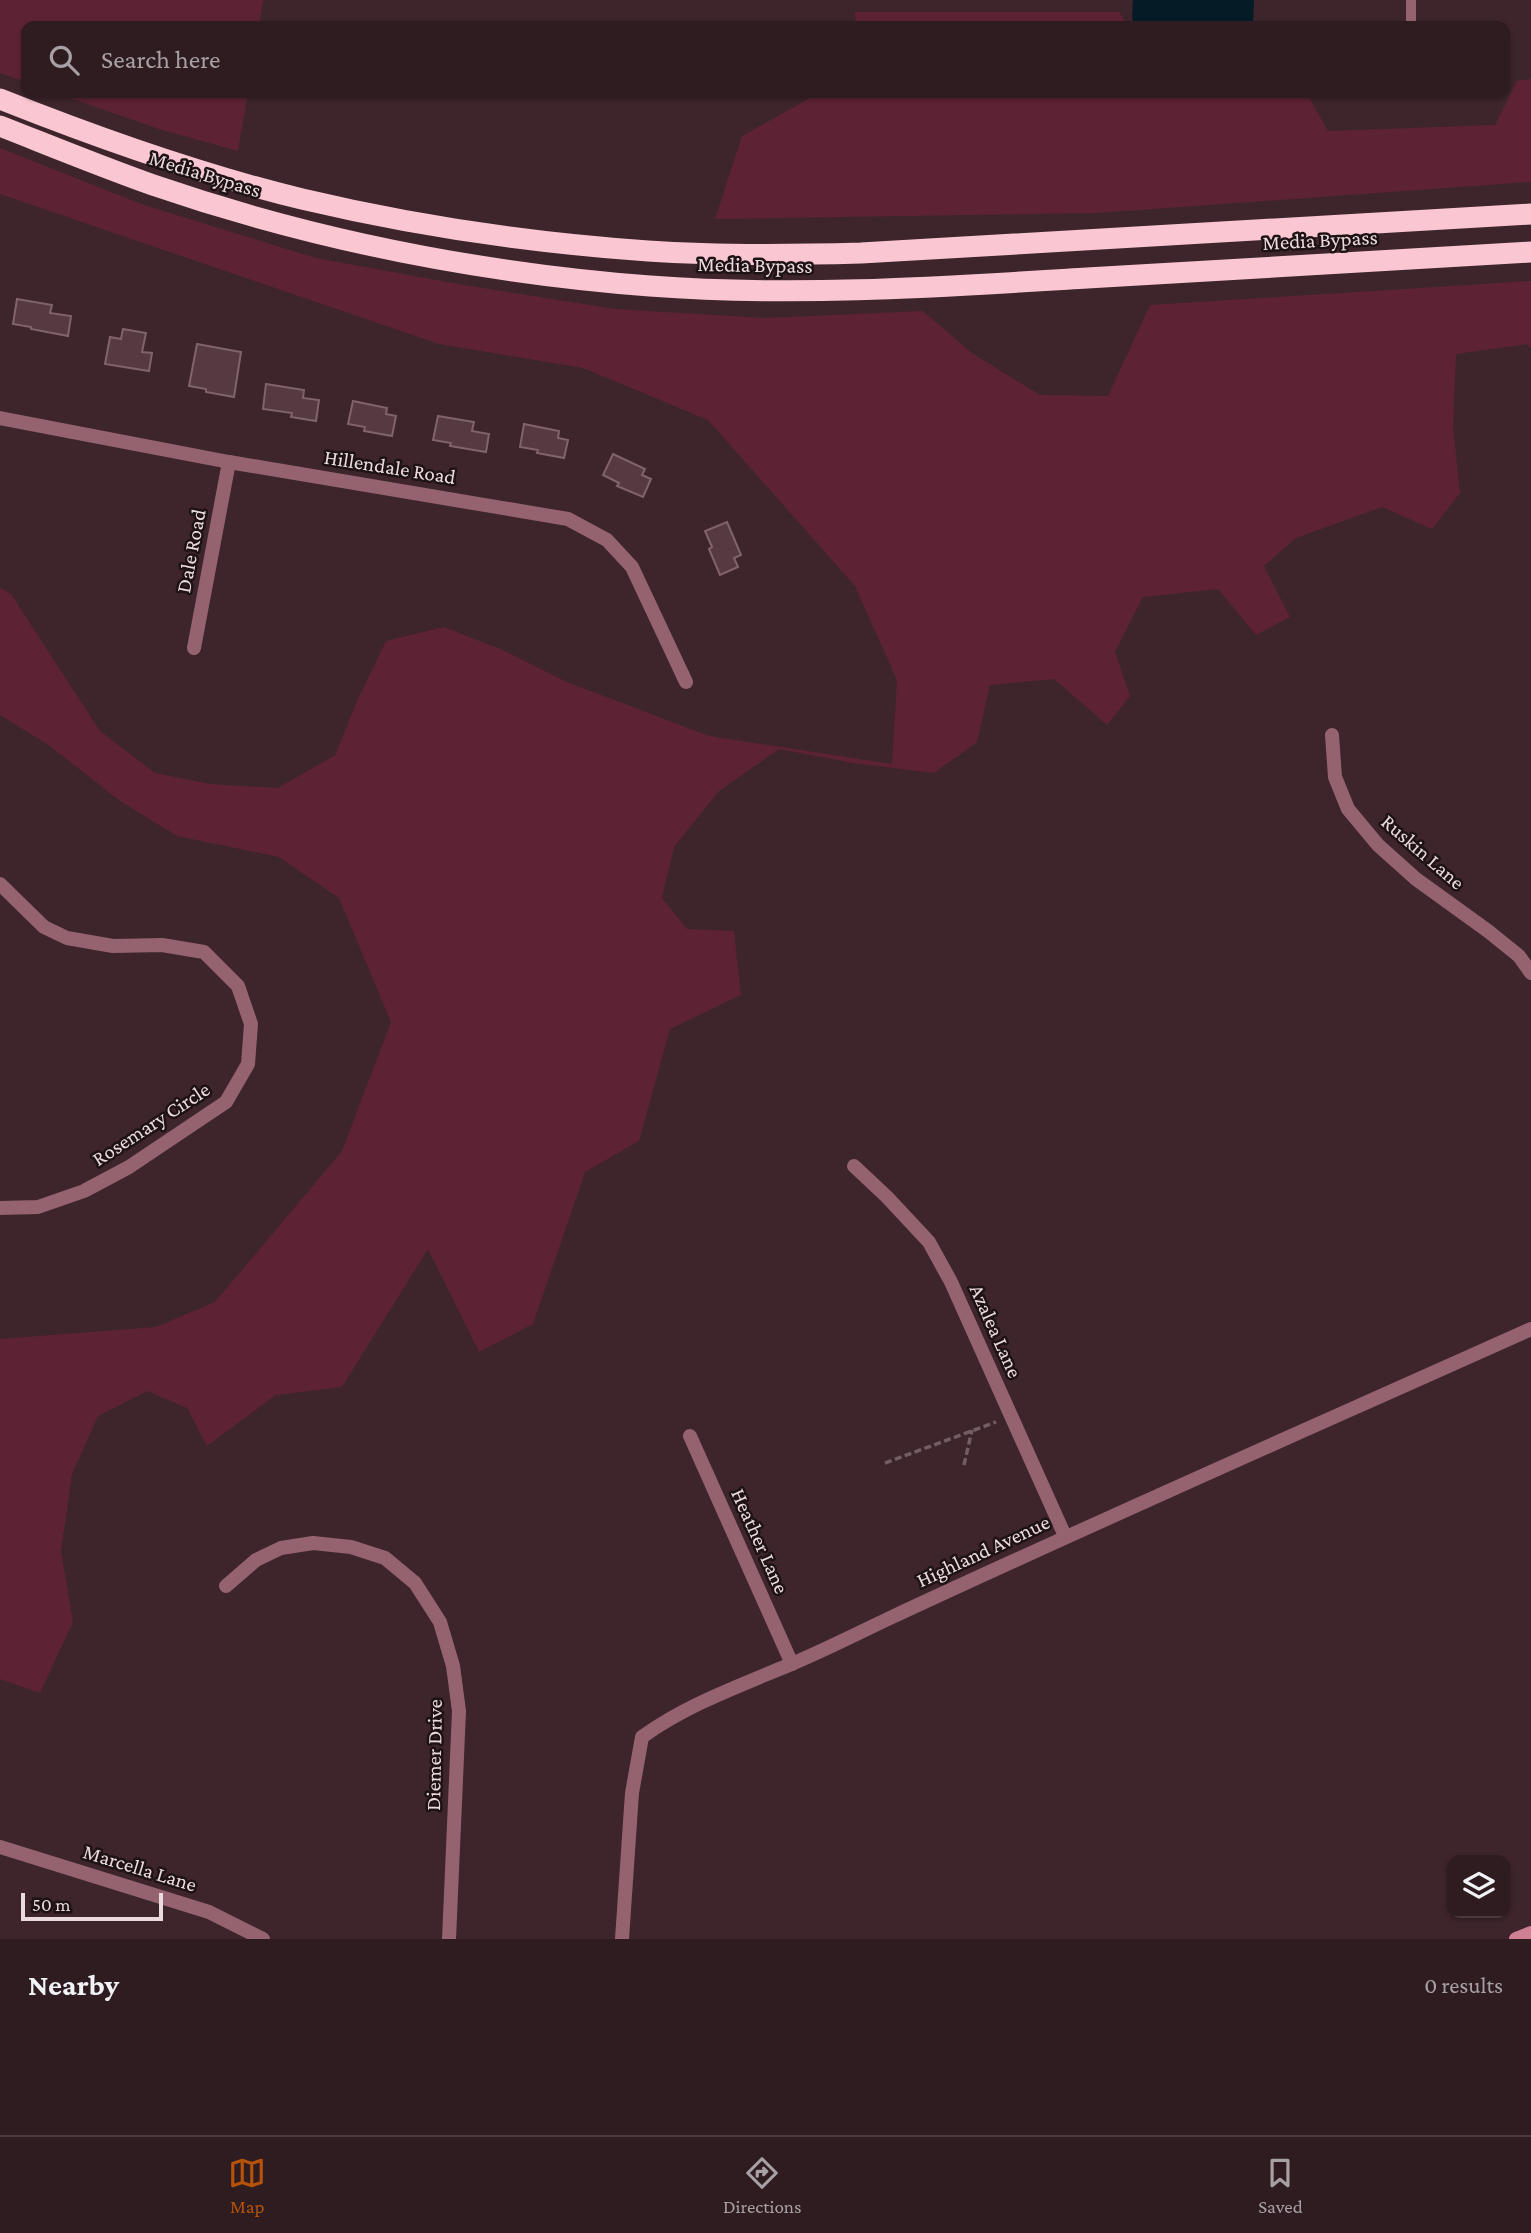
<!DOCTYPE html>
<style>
body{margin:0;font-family:"Crimson Pro",serif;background:#362529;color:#f1f3f6}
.controls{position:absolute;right:21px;bottom:21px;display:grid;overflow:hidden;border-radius:14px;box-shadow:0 2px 5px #0004}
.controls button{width:63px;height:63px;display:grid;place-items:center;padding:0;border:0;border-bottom:2px solid #493a3e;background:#2e1c20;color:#f1f3f6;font:35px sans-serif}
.scale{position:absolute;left:21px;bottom:18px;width:142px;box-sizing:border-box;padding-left:7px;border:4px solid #ecdbde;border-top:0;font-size:19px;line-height:24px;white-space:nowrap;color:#ecdbde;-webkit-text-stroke:5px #1d1214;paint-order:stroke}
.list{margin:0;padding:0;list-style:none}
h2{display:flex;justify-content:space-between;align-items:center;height:91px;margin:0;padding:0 28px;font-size:30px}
h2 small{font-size:23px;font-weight:400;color:#a7a1a5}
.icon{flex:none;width:38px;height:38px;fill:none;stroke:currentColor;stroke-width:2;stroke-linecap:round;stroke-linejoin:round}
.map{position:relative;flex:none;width:1531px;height:1939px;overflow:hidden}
.search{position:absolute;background:#2e1c20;box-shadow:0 2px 5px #0004;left:21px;right:21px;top:21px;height:77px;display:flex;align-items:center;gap:18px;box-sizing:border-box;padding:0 24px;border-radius:14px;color:#a7a1a5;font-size:26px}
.sheet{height:196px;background:#2e1c20}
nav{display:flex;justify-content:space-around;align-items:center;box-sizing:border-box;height:98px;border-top:2px solid #493a3e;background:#2e1c20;font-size:19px;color:#a7a1a5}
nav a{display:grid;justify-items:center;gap:4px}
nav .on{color:#b45309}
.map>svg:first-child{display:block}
.green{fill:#5d2335}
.water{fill:#051c27}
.building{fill:#553b41;stroke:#81646a;stroke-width:2}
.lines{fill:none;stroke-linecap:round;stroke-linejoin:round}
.path{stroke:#745e63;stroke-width:3.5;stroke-dasharray:7 3.5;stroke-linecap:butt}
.lane{stroke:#95636f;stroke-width:10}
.street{stroke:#95636f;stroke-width:14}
.secondary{stroke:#d08094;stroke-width:14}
.highway{stroke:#f9c6d1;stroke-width:21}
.labels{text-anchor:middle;stroke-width:5;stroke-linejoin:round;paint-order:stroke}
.street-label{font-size:21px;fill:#ecdbde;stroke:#1d1214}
</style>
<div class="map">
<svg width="1531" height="1939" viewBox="0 0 1531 1939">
<rect width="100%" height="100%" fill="#3d252b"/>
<g class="green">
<path d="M0,0H263L259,26H26V82L0,73Z"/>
<path d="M855,12H1119L1128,26H856Z"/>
<path d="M1531,79V182L1098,213L715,219L742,136L819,93H1307L1328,131L1495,125L1517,81Z"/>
<path d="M56,93H248L238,151L159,129Z"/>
<path d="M0,148L144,205L316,258L458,284L615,309L766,318L923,311L973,354L1040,395L1108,396L1150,305L1531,281V348L1527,344L1456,354L1453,426L1460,493L1432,529L1382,507L1296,538L1264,566L1290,617L1256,635L1218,589L1143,597L1115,652L1130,696L1107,725L1054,679L990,685L977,742L934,773L853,763L779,749L719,791L674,847L662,898L687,929L734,931L741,995L670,1029L639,1141L585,1172L533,1324L479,1352L428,1249L342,1387L276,1395L207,1446L187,1408L147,1391L98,1416L72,1474L61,1551L73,1622L40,1693L0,1679V1339L156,1327L215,1302L342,1151L391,1022L339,898L279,857L177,836L120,801L50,746L0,715V588L11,594L100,731L155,773L210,784L278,788L335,755L357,701L386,641L444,627L505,651L567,682L709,736L892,764L897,680L855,586L708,420L583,368L439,344L0,194Z"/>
</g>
<path class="water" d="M1133,0H1254L1253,25L1135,26L1132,17Z"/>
<g class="building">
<path d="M17,299L52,305L50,313L71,316L68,336L31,329V327L13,324Z"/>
<path d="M123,329L146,333L142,352L152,353L149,371L105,364L110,337L121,339Z"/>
<path d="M197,344L241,352L234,397L206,392V389L189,386Z"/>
<path d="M266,384L304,390L303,398L319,400L316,421L291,417L292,413L263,409Z"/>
<path d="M353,401L387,408L386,414L396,416L392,436L364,431L365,427L348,424Z"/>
<path d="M438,416L474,422L472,431L489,434L486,452L450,446L451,443L433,440Z"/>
<path d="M524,424L559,431L558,438L568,440L564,458L537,453L538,450L520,447Z"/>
<path d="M613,454L645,469L642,475L651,479L643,497L617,486L619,483L603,475Z"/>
<path d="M727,522L741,555L734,558L738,567L720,575L709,549L712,547L705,531Z"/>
</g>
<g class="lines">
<g class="path">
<path d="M885,1463L996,1422"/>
<path d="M964,1465L972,1430"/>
</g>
<path class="lane" d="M1411,26V0"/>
<g class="street">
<path d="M0,418L229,462L568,519L607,540L632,567L686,682"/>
<path d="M194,648L229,462"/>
<path d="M1332,735L1335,777L1348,809L1378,845L1416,879L1488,931L1519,956L1531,973"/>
<path d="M0,884L44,927L67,938L113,946L162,945L204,952L238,986L251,1024L248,1064L226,1102L129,1167L84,1191L38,1207L0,1208"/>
<path d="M854,1166L887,1197L929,1242L951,1282L1065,1536"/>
<path d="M690,1436L792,1664"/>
<path d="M226,1586L256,1560L281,1548L313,1543L351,1547L385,1558L415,1583L440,1622L453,1666L459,1711L449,1939"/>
<path d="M0,1847L209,1912L263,1939"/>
<path d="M622,1939L632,1793L642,1737C686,1705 739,1686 789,1665C823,1651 856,1634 890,1618C1102,1519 1317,1425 1531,1329"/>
</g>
<path class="secondary" d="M1516,1939L1531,1933"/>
<g class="highway">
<path d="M0,99C98,138 199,174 302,199C416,226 532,243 648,251C719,256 790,255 861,253L1531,214"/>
<path d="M0,126C51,146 102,167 153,185C313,240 482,273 650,286C795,297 941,287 1087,278C1235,270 1383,261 1531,252"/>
</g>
</g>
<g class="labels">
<g class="street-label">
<text transform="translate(205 174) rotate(17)" y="7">Media Bypass</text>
<text transform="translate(1320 240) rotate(-3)" y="7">Media Bypass</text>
<text transform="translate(755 265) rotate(1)" y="7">Media Bypass</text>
<text transform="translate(390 467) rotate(9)" y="7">Hillendale Road</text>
<text transform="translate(191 551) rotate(-79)" y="7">Dale Road</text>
<text transform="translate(1423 852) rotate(41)" y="7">Ruskin Lane</text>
<text transform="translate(151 1124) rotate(-33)" y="7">Rosemary Circle</text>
<text transform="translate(996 1331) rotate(66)" y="7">Azalea Lane</text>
<text transform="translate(760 1541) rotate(66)" y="7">Heather Lane</text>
<text transform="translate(983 1551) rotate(-25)" y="7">Highland Avenue</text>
<text transform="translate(434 1755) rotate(-89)" y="7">Diemer Drive</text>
<text transform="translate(140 1868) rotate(17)" y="7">Marcella Lane</text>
</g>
</g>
</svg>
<div class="controls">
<button><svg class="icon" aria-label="layers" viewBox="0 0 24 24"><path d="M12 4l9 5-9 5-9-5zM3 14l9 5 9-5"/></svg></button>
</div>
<div class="scale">50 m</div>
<div class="search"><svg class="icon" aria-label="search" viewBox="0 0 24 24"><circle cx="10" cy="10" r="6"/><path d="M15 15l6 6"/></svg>Search here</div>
</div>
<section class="sheet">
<h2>Nearby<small>0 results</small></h2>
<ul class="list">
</ul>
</section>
<nav>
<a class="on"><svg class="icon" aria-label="map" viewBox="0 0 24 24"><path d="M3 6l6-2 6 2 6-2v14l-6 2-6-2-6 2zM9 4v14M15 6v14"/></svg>Map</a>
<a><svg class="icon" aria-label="directions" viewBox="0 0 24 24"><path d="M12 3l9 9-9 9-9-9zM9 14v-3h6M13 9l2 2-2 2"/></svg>Directions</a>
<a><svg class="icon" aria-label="saved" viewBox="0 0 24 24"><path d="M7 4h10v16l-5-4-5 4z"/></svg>Saved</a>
</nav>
